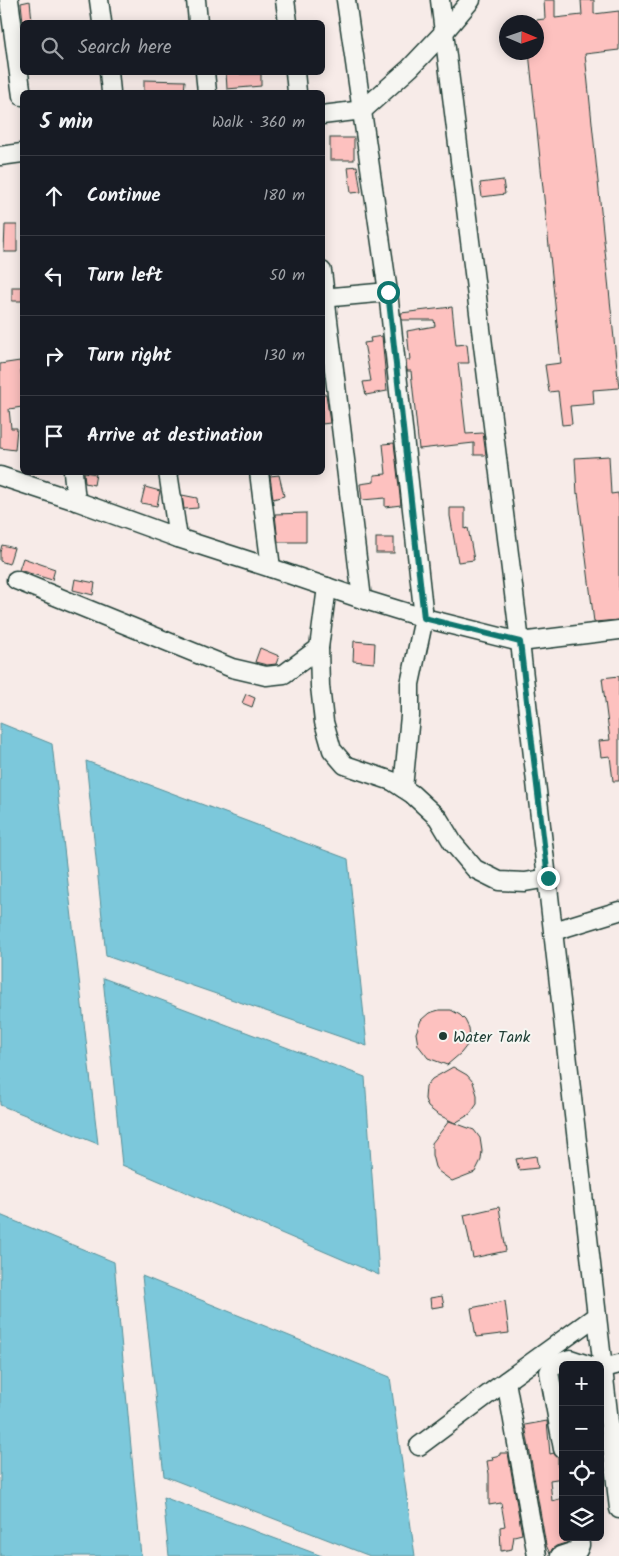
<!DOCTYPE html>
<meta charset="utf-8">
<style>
body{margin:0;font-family:Kalam,sans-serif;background:#242831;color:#f1f3f6}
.controls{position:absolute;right:15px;bottom:15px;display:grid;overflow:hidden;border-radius:8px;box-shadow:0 2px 12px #0003}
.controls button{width:45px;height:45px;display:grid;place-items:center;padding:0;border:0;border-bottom:1px solid #363941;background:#171b24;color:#f1f3f6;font:25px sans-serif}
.compass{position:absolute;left:499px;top:15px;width:45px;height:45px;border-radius:50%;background:#171b24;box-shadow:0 2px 12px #0003;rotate:92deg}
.stop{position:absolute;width:15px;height:15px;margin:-11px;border:4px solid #0f766e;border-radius:50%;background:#fff}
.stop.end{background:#0f766e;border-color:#fff;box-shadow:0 1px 5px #0008}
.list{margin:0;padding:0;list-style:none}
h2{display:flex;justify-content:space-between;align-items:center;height:65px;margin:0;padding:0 20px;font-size:21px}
h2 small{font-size:16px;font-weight:400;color:#9ea1a6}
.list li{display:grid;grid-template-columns:32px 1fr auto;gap:15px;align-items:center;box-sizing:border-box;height:80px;padding:0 20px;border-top:1px solid #363941}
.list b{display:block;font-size:19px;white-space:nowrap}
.list em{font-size:16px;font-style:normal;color:#9ea1a6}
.icon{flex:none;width:28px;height:28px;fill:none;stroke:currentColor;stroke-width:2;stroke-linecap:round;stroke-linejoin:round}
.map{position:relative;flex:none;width:619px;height:1556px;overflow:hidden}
.search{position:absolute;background:#171b24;box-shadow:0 2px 12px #0003;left:20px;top:20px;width:305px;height:55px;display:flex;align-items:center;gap:12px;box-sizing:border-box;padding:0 18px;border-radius:8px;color:#9ea1a6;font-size:19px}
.panel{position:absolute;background:#171b24;box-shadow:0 2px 12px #0003;left:20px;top:90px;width:305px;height:385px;border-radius:8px}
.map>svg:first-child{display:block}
.water{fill:#7cc8db;stroke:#579098}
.building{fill:#fdc1bf;stroke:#1f3d34}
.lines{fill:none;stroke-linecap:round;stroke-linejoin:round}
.minor-casing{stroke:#1f3d34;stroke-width:21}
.minor{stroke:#f6f6f2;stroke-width:18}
.route{stroke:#0f766e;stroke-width:6}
.poi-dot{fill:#1f3d34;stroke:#f6f6f2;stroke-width:2}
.labels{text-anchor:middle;stroke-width:4;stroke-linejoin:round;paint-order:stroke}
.poi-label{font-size:16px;fill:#1f3d34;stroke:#f6f6f2;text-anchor:start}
</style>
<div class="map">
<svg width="619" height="1556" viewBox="0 0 619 1556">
<rect width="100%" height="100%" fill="#f7ebe8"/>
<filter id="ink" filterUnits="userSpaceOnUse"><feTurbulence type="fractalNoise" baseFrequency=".02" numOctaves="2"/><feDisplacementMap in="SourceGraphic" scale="10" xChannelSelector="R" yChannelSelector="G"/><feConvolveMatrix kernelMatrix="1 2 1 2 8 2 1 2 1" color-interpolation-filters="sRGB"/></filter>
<g filter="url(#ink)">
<g class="water">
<path d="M0,723L52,744L98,1144L0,1105Z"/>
<path d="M86,761L348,859L367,1046L106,956Z"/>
<path d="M103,978L365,1077L379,1275L122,1165Z"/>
<path d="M0,1215L114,1262L141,1556H0Z"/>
<path d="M142,1276L390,1377L415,1556H370L164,1476Z"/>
<path d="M163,1497L322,1556H169Z"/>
</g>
<g class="building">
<path d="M544,0H555V18L582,15L581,0H594V14L619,11V50L585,54L619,388L593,390L594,404L570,406L572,424L562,425L558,391L549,392L545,365L561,363L529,52H536V20L545,19Z"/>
<path d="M30,1L32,21L23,22L21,3Z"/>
<path d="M226,72H240V74H261V86L227,89Z"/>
<path d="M144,80L185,81L184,92H144Z"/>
<rect x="330" y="138" width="24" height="22"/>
<path d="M357,166L361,192L351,193L348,167Z"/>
<path d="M503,180L505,194L482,197L480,183Z"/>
<path d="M5,225H17V252H4Z"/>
<rect x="12" y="287" width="10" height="14"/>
<path d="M452,307L456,345L467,344L469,363H458L466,434L483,433L486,455H474V443L419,449L411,371H407L406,360H410L407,331L435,326L434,320H402L401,313Z"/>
<path d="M382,336L387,391L366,395L363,382L371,381L364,343L371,342L370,338Z"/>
<path d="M20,361L22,381V407L9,409L11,428H17L15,450L0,448V364Z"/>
<path d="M322,394H326L330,423L322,424Z"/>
<path d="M394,443L401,505L385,507V498L362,500L360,484L374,482V475L386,474L383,444Z"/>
<path d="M609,456L611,494L618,493L619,503V620L594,622L578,493L577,494L575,458Z"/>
<path d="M84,472L96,474L94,485L85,483Z"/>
<path d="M279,475L284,496L273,499L270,476Z"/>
<path d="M145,487L160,491L157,506L141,503Z"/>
<path d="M182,495L197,498L198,508L184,509Z"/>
<path d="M450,508H465V529L468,528L474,560L458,562L450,516Z"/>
<path d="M306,513V542H278L275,514Z"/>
<rect x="376" y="538" width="18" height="15"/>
<path d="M2,545L14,548L9,564L0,561V552Z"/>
<path d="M23,558L55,569L52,580L19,570Z"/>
<path d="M75,579L95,583L93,595L73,590Z"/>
<path d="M354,641L375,643L374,663L353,661Z"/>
<path d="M260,648L279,656L276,664L267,665L255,662Z"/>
<path d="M619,676V781H613L610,756L601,757L599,741L610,740L602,678Z"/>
<path d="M246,694L255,698L252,707L242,703Z"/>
<path d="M439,1010H451L460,1015L465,1020L469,1028L470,1038L468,1044L461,1053L447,1065L428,1058L418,1045L416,1033L421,1020L429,1013Z"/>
<path d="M453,1067L467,1075L473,1082L477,1095V1104L470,1114L455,1123L437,1114L428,1107L425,1099L426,1086L432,1079Z"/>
<path d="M449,1121L474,1130L480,1138L482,1151L481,1160L475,1172L452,1181L438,1171L435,1167L432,1155V1143Z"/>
<path d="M536,1156L538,1168L519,1170L516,1159Z"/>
<path d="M499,1207L506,1251L473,1258L464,1215Z"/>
<path d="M442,1296L444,1306L431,1308L430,1298Z"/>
<path d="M505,1301L509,1333L476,1337L471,1308Z"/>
<path d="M547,1421L550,1454L554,1453L558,1458V1467H563V1478L550,1480L552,1501L563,1498V1537H569V1542L556,1546L552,1549L550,1554L546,1545L525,1425Z"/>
<path d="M500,1453H508L522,1534L514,1536L512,1549L501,1551L500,1527L505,1526L501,1503L489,1505V1474L487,1461L493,1460L492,1457L500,1455Z"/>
</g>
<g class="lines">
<g class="minor-casing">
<g id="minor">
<path d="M9,0L22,96"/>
<path d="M99,0L102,22"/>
<path d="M196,0L198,22"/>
<path d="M285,0L288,22"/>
<path d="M346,0L388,292L424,618L410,684V716L403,788"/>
<path d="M440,0L520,642L619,1509"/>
<path d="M109,72L111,92"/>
<path d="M205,72L207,92"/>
<path d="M295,72L297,92"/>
<path d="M322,115L363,110L410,68L445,31L471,0"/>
<path d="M0,156L22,153"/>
<path d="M322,271L362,599"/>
<path d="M322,298L388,292"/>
<path d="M73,472L76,501"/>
<path d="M168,472L178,538"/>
<path d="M259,472L271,568"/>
<path d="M0,476L76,501L178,538L271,568L362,599L424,618L520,642L619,630"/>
<path d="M16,580L232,668L266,676L284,674L319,648"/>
<path d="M327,587L319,648L320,686L324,722L332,750L345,765L392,781L412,794L438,818L453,843L475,869L499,881L525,882L548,878"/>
<path d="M554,931L619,911"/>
<path d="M600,1369L619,1364"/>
<path d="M506,1381L537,1556"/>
<path d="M419,1446L506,1381L596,1316"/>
<path d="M563,1449L549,1372L554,1365L570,1359L588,1365"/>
<path d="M560,1556L578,1550L580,1545L579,1537"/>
</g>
</g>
<use href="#minor" class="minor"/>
</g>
</g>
<g class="lines" filter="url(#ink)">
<path class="route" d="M388,292L424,618L520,642L548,878"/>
</g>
<circle class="poi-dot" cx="443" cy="1036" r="5"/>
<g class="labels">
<g class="poi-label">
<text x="453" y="1042">Water Tank</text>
</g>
</g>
</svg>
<div class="controls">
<button>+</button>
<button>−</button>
<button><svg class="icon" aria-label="locate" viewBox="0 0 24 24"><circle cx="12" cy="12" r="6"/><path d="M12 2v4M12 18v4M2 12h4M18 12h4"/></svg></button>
<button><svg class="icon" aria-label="layers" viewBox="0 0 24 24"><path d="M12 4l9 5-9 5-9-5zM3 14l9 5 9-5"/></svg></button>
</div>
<svg class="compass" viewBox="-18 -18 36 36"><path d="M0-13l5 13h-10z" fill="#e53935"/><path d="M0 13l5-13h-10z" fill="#9ea1a6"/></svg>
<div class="stop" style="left:388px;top:292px"></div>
<div class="stop end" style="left:548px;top:878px"></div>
<div class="search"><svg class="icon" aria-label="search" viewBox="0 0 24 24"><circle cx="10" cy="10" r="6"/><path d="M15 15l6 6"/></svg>Search here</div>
<section class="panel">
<h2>5 min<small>Walk · 360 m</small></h2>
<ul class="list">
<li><svg class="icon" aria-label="ahead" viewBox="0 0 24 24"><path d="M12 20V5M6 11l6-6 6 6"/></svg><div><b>Continue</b></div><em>180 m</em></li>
<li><svg class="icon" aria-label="left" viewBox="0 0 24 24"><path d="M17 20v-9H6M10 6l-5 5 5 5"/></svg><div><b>Turn left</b></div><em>50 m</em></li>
<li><svg class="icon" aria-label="right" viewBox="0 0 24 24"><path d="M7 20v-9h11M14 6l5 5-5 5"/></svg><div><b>Turn right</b></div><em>130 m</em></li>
<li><svg class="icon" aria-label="arrive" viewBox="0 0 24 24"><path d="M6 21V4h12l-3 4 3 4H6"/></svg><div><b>Arrive at destination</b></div></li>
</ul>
</section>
</div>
